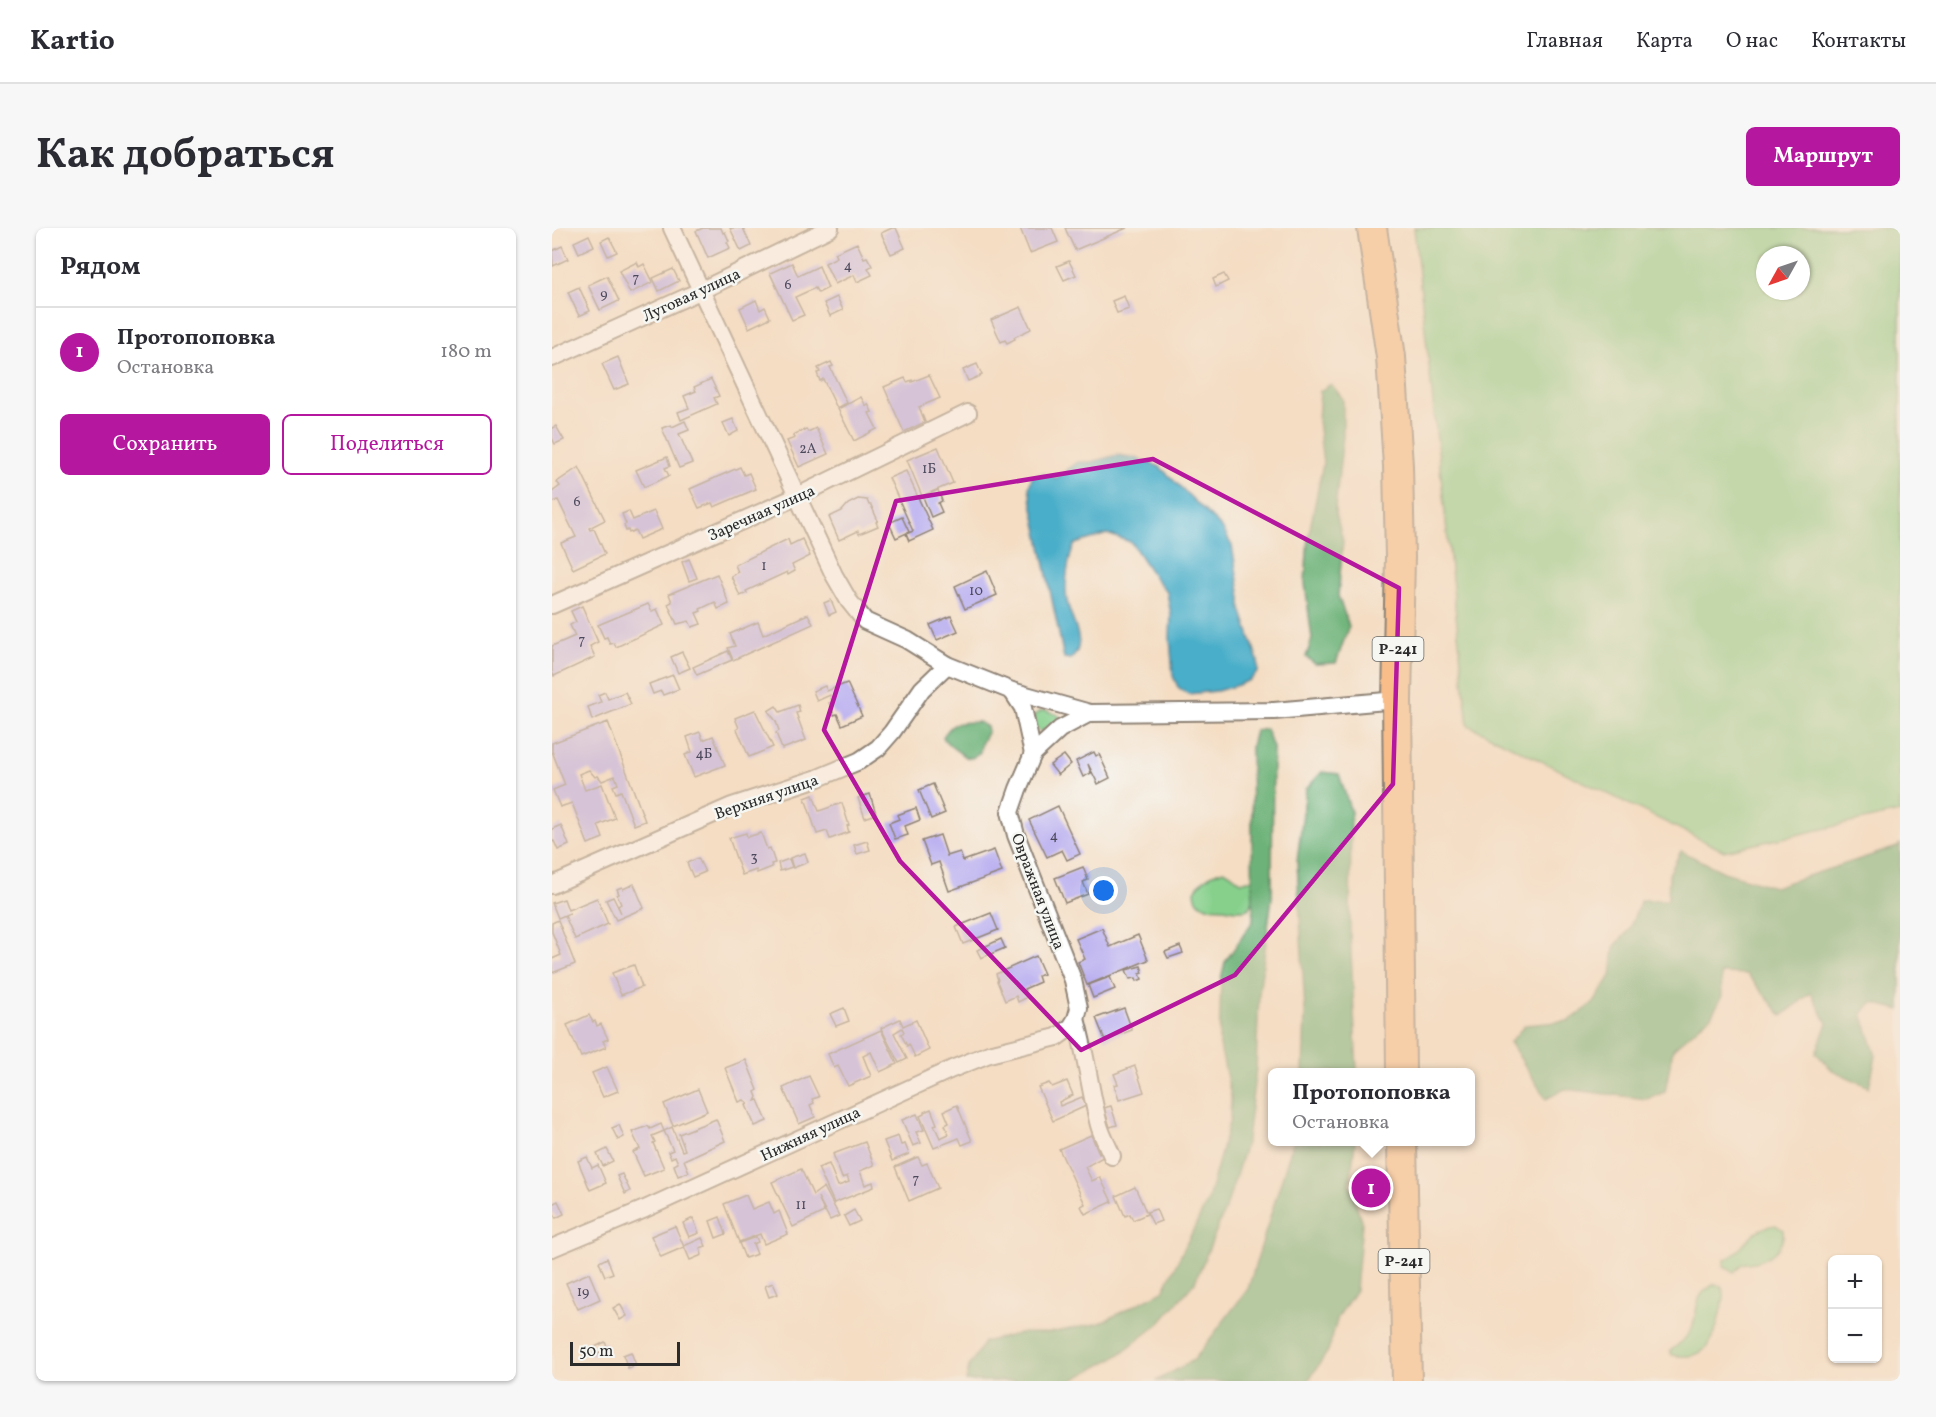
<!DOCTYPE html>
<html lang="ru">
<meta charset="utf-8">
<style>
body{margin:0;font-family:Vollkorn,serif;background:#f7f7f7;color:#2b2b33}
.controls{position:absolute;right:18px;bottom:18px;display:grid;overflow:hidden;border-radius:9px;box-shadow:0 2px 4px #0004}
.controls button{width:54px;height:54px;display:grid;place-items:center;padding:0;border:0;border-bottom:2px solid #e1e1e2;background:#fff;color:#2b2b33;font:30px sans-serif}
.compass{position:absolute;left:1204px;top:18px;width:54px;height:54px;border-radius:50%;background:#fff;box-shadow:0 2px 4px #0004;rotate:230deg}
.scale{position:absolute;left:18px;bottom:15px;width:110px;box-sizing:border-box;padding-left:6px;border:3px solid #2b2b2b;border-top:0;font-size:16px;line-height:21px;white-space:nowrap;color:#2b2b2b;-webkit-text-stroke:4px #f6f6f2;paint-order:stroke}
.you{position:absolute;left:552px;top:663px;width:21px;height:21px;margin:-15px;border:4px solid #fff;border-radius:50%;background:#1a73e8;box-shadow:0 0 0 9px #1a73e833}
.badge{display:grid;place-items:center;width:39px;height:39px;border-radius:50%;background:#b5179e;color:#fff;font-size:20px;font-weight:700}
.pin{position:absolute;translate:-50% -50%;border:3px solid #fff;box-shadow:0 2px 6px #0006}
.popup{position:absolute;left:716px;top:840px;width:207px;height:78px;box-sizing:border-box;display:grid;place-content:center;border-radius:9px;background:#fff;filter:drop-shadow(0 2px 4px #0005);font-size:20px;white-space:nowrap;color:#7c7c81}
.popup b{font-size:22px;color:#2b2b33}
.popup::after{content:'';position:absolute;left:50%;top:100%;margin-left:-12px;border:12px solid transparent;border-top-color:#fff}
.list{margin:0;padding:0;list-style:none}
h2{display:flex;justify-content:space-between;align-items:center;height:78px;margin:0;padding:0 24px;font-size:26px}
h2 small{font-size:20px;font-weight:400;color:#7c7c81}
.list li{display:grid;grid-template-columns:39px 1fr auto;gap:18px;align-items:center;box-sizing:border-box;height:90px;padding:0 24px;border-top:2px solid #e1e1e2}
.list b{display:block;font-size:22px;white-space:nowrap}
.list p{margin:0;font-size:20px;white-space:nowrap;color:#7c7c81}
.list em{font-size:20px;font-style:normal;color:#7c7c81}
.actions{display:flex;gap:12px;padding:18px 24px}
.actions a{flex:1;padding:14px 0;border:2px solid #b5179e;border-radius:9px;text-align:center;font-size:21px;color:#b5179e}
.actions .main{background:#b5179e;color:#fff}
.map{position:relative;flex:none;width:1348px;height:1153px;overflow:hidden;border-radius:9px}
header{display:flex;align-items:center;gap:36px;box-sizing:border-box;height:84px;padding:0 30px;background:#fff;border-bottom:2px solid #e1e1e2}
header strong{font-size:28px}
nav{display:flex;gap:33px;margin-inline-start:auto;font-size:21px}
.intro{display:flex;align-items:center;justify-content:space-between;box-sizing:border-box;height:144px;padding:0 36px}
h1{margin:0;font-size:42px}
.button{padding:15px 27px;border-radius:9px;background:#b5179e;color:#fff;font-size:21px;font-weight:700}
main{display:flex;gap:36px;padding:0 36px}
aside{flex:1;background:#fff;border-radius:9px;box-shadow:0 2px 4px #0004}
.map>svg:first-child{display:block}
.green{fill:#87d08c;stroke:#597e5c;stroke-width:1.5;fill-rule:evenodd}
.forest{fill:#6db278;stroke:#4c6e52;stroke-width:1.5}
.water{fill:#4aaec9;stroke:#3a6c7a;stroke-width:1.5}
.building{fill:#b1a4f0}
.lines{fill:none;stroke-linecap:round;stroke-linejoin:round}
.minor-casing{stroke:#908477;stroke-width:20}
.trunk-casing{stroke:#908477;stroke-width:32}
.minor{stroke:#fff;stroke-width:16}
.trunk{stroke:#f8bd88;stroke-width:28}
.marked{fill:none;stroke:#b5179e;stroke-width:4.5;stroke-linejoin:round}
.labels{text-anchor:middle;stroke-width:5;stroke-linejoin:round;paint-order:stroke}
.number-label{font-size:14px;fill:#4c495c}
.shield{fill:#f6f6f2;stroke:#686867;stroke-width:1.5}
.shield-label{font-size:15px;font-weight:bold;fill:#2b2b2b}
.street-label{font-size:16px;fill:#2b2b2b;stroke:#f6f6f2}
</style>
<header>
<strong>Kartio</strong>
<nav><a>Главная</a><a>Карта</a><a>О нас</a><a>Контакты</a></nav>
</header>
<div class="intro"><h1>Как добраться</h1><a class="button">Маршрут</a></div>
<main>
<aside>
<h2>Рядом<small></small></h2>
<ul class="list">
<li><span class="badge">1</span><div><b>Протопоповка</b><p>Остановка</p></div><em>180 m</em></li>
</ul>
<div class="actions"><a class="main">Сохранить</a><a>Поделиться</a></div>
</aside>
<div class="map">
<svg width="1348" height="1153" viewBox="0 0 1348 1153">
<rect width="100%" height="100%" fill="#f6f6f2"/>
<filter id="ink" filterUnits="userSpaceOnUse"><feTurbulence type="fractalNoise" baseFrequency=".0167" numOctaves="2"/><feDisplacementMap in="SourceGraphic" scale="12" xChannelSelector="R" yChannelSelector="G"/><feConvolveMatrix kernelMatrix="1 2 1 2 8 2 1 2 1" color-interpolation-filters="sRGB"/></filter>
<filter id="wash" filterUnits="userSpaceOnUse"><feTurbulence type="fractalNoise" baseFrequency=".008" numOctaves="4" result="noise"/><feDisplacementMap in="SourceGraphic" scale="24" xChannelSelector="R" yChannelSelector="G"/><feGaussianBlur stdDeviation="1.35" result="paint"/><feColorMatrix in="noise" values="0 0 0 0 0 0 0 0 0 0 0 0 0 0 0 0 0 1.4 0 .05"/><feComposite in="paint" operator="in"/></filter>
<g filter="url(#wash)">
<rect width="100%" height="100%" fill="#f4ddc3"/>
<g class="green">
<path d="M862,0H1348V584L1172,623L916,497ZM1213,27H1249V63H1213Z"/>
<path d="M493,482L506,487L509,491L495,502L488,503L482,499L481,488L489,483Z"/>
<path d="M672,642L679,646L689,654L697,652L701,653L702,672L696,681C687,684 681,681 672,680C658,679 644,681 643,663C649,652 660,645 672,642Z"/>
<path d="M1224,997L1231,1002C1233,1019 1220,1029 1204,1034C1200,1035 1193,1034 1189,1037C1186,1039 1185,1042 1182,1044L1172,1039L1173,1032C1194,1023 1194,1000 1224,997Z"/>
<path d="M1163,1056L1169,1058C1176,1068 1170,1075 1168,1085C1162,1114 1154,1134 1120,1127L1118,1123C1127,1116 1137,1109 1141,1097C1147,1077 1141,1068 1163,1056Z"/>
</g>
<g class="forest">
<path d="M779,156L791,171V208L783,282L791,313L786,368L797,398L784,435L763,436L754,429L760,411L753,355L756,310L771,236L766,192L768,163Z"/>
<path d="M427,494L435,499L436,503L429,516L428,524L420,530L413,529C406,522 396,519 391,509C402,491 408,495 427,494Z"/>
<path d="M714,501L721,520L720,669L707,766L704,841L695,912L675,977L643,1054L608,1095L565,1128L519,1153H414L417,1138L432,1114L469,1105H497L548,1095L611,1063L656,972L678,891L679,869L667,813L669,751L673,734L701,693L699,518L703,503Z"/>
<path d="M770,544L787,546L799,584L798,704L805,844H751L753,784L745,633L754,561Z"/>
<path d="M1348,616V782L1321,775L1310,785L1324,828L1317,859L1280,842L1264,825L1275,795L1259,765L1230,788L1195,746L1169,745L1170,769L1159,788L1121,821L1113,864L1095,871L1013,861L994,871L958,814L973,797L1017,793L1042,775L1059,748L1062,719L1076,703L1089,672H1116L1117,646L1129,623L1172,644L1222,659L1345,619Z"/>
<path d="M741,914H803L798,956L810,995L804,1062L786,1089L776,1123L756,1153H604L642,1132L696,1061Z"/>
</g>
<path class="water" d="M565,227L585,230L608,239L670,300L680,318L689,370V381L706,433V444L698,452L686,457L665,463L636,466L626,459L621,448L618,409L619,387L615,364L603,350L579,314L555,306L523,316C516,330 512,357 515,373C518,391 537,416 519,431L512,430L477,260L480,249L491,245L504,250L526,234H539Z"/>
<g id="blocks">
<g class="building">
<path d="M151,0H169L171,5L173,4L177,13L175,14L178,20L156,30L144,3Z"/>
<path d="M178,0H191L199,18L189,23Z"/>
<path d="M340,0H344L353,20L339,26L329,5Z"/>
<path d="M468,0H500L506,14L478,25Z"/>
<path d="M513,0H575L523,22Z"/>
<path d="M37,7L42,18L27,25L22,14Z"/>
<path d="M57,9L65,24L56,28L49,13Z"/>
<path d="M305,15L312,30L315,29L320,38L316,40L320,47L305,54L302,47L283,56L273,35L285,29L283,25Z"/>
<path d="M10,18L16,31L1,38L0,23Z"/>
<path d="M517,33L524,47L512,52L505,38Z"/>
<path d="M85,34L87,39L92,36L101,54L78,65L67,43Z"/>
<path d="M240,35L246,48L267,38L276,60L266,65L263,60L243,69L252,87L240,92L218,45Z"/>
<path d="M121,41L127,53L107,63L101,50Z"/>
<path d="M672,46L676,53L664,59L661,51Z"/>
<path d="M55,48L67,73L48,82L36,57Z"/>
<path d="M27,59L38,83L27,88L16,64Z"/>
<path d="M572,68L577,81L565,85L560,73Z"/>
<path d="M285,69L291,82L278,88L272,75Z"/>
<path d="M204,72L208,82L213,79L218,90L197,100L188,80Z"/>
<path d="M469,79L479,101L462,109L463,111L455,115L453,112L449,114L439,92Z"/>
<path d="M66,129L77,156L62,162L50,136Z"/>
<path d="M279,134L281,138L278,139L295,175L285,180L271,151L268,153L265,145L268,144L266,140Z"/>
<path d="M425,136L430,147L416,153L411,142Z"/>
<path d="M377,147L388,170L367,179L373,194L352,204L332,159L353,150L355,154L360,152V154Z"/>
<path d="M159,151L167,168L162,170L165,176L129,192L126,184L137,180L132,168L144,163L142,159Z"/>
<path d="M309,169L314,178L316,176L320,184L317,185L325,201L302,213L286,181Z"/>
<path d="M181,191L186,203L177,208L171,195Z"/>
<path d="M133,193L137,202L127,206L140,235L127,240L110,200L119,197L120,199Z"/>
<path d="M4,198L12,212L3,216L0,210V200Z"/>
<path d="M264,200L276,226L247,239L235,213L243,210L241,207L254,201L256,204Z"/>
<path d="M386,219L401,255L370,268L355,232Z"/>
<path d="M115,229L118,238L113,240L117,248L92,259L84,242Z"/>
<path d="M27,239L53,292L37,300L38,302L42,301L53,326L21,341L9,315L24,309L6,272L2,274L0,272V264L8,258L5,254Z"/>
<path d="M188,239L192,247L197,245L204,261L162,279L160,275L147,280L138,261Z"/>
<path d="M354,243L381,302L357,313L354,306L361,303L337,250Z"/>
<path d="M386,262L390,273L386,275L390,284L379,289L371,269Z"/>
<path d="M306,271L315,272L317,277H319L326,293L324,294L326,298L307,306L306,303L287,312L277,289L290,283L296,276Z"/>
<path d="M77,283L81,292L102,283L110,301L87,311L83,302L77,305L76,302L74,303L72,297L74,296L70,286Z"/>
<path d="M350,289L357,304L344,310L337,295Z"/>
<path d="M236,311L238,317L250,311L258,328L240,337L243,343L236,347L235,344L194,363L195,365L188,368L179,348L186,344L183,337Z"/>
<path d="M137,331L145,350L137,353L130,334Z"/>
<path d="M435,343L445,367L413,381L403,358Z"/>
<path d="M165,346L177,376L166,381L163,374L148,381L149,383L144,385L149,396L140,399L137,393L125,396L116,376L120,374L117,366Z"/>
<path d="M279,372L284,384L277,387L272,375Z"/>
<path d="M96,376L100,383L105,381L112,397L64,419L62,415L58,416L55,409L52,410L46,397Z"/>
<path d="M30,378L46,414L38,418L43,429L2,448L0,444V418L23,408L18,397L24,394L19,383Z"/>
<path d="M256,386L261,396L181,432L176,420L183,418L178,406L206,394L211,407Z"/>
<path d="M399,388L406,403L385,412L378,397Z"/>
<path d="M176,423L180,432L145,447L141,439Z"/>
<path d="M130,424L138,440L126,445L119,429Z"/>
<path d="M121,447L127,461L111,467L109,463L101,466L97,456Z"/>
<path d="M295,455L310,488L290,497L285,486L282,487L277,475L280,474L278,467L265,473L261,463L273,458L275,463Z"/>
<path d="M53,464L56,471L73,464L79,476L40,492L36,479L49,474L46,467Z"/>
<path d="M246,477L248,484L244,485L254,512L230,521L224,505L227,503L224,493L216,483L224,478L228,484Z"/>
<path d="M203,482L221,519L197,529L185,501L187,500L183,490Z"/>
<path d="M56,494L93,593L82,597L69,563L64,565L61,558L66,556L63,548L50,553L46,548L43,549L37,542L27,546L33,562L50,556L63,590L46,597L51,610L36,616L20,575L8,579L1,562L13,557L0,523V515Z"/>
<path d="M148,504L151,512L161,508L173,537L142,549L133,527L140,524L135,509Z"/>
<path d="M542,524L544,528L547,526L558,550L546,556L536,536L539,545L531,549L524,533Z"/>
<path d="M512,527L519,536L506,547L498,537Z"/>
<path d="M381,556L393,585L379,591L367,562Z"/>
<path d="M318,566L324,586L313,590L306,570Z"/>
<path d="M261,567L267,583L290,575L297,597L295,598L297,604L278,611L275,603L265,606L253,570Z"/>
<path d="M506,578L528,626L515,632L510,622L495,629L477,592Z"/>
<path d="M364,580L368,592L353,598L356,607L343,611L337,595L347,591L345,587Z"/>
<path d="M9,597L17,617L6,622L2,613L0,614V601Z"/>
<path d="M194,605L195,609L209,605L215,621L218,620L223,635L219,636L220,639L205,645L204,642L190,647L177,610Z"/>
<path d="M388,607L395,628L408,624L411,633L442,622L450,644L397,663L387,634L379,637L370,613Z"/>
<path d="M315,613L318,622L305,626L302,617Z"/>
<path d="M253,625L256,634L241,640L238,630Z"/>
<path d="M146,630L153,644L141,649L135,635Z"/>
<path d="M237,631L240,639L228,643L226,635Z"/>
<path d="M531,639L536,652L531,654L536,666L513,675L503,650Z"/>
<path d="M82,656L92,680L64,692L54,672L61,669L69,685L66,678L69,676L65,667L67,666L65,661L70,659L71,661Z"/>
<path d="M45,670L56,696L23,711L13,688L18,685L6,690L0,675L12,671L16,682Z"/>
<path d="M439,685L446,702L411,716L404,699Z"/>
<path d="M6,692L23,736L0,745V731L9,727L0,704V695Z"/>
<path d="M550,700L558,719L586,707L596,732L535,757L526,734L533,731L524,711Z"/>
<path d="M449,711L453,720L429,730L425,722Z"/>
<path d="M628,718L631,725L616,730L613,724Z"/>
<path d="M484,728L492,746L486,748L488,754L472,761L475,768L474,770L466,774L464,768L453,773L445,753L446,752L444,746Z"/>
<path d="M82,737L90,759L69,767L60,745Z"/>
<path d="M589,738L591,745L588,746L590,751L585,753L584,750L578,751L574,742Z"/>
<path d="M558,749L563,761L541,770L536,757Z"/>
<path d="M292,780L297,793L284,798L278,786Z"/>
<path d="M572,780L580,802L553,812L544,790Z"/>
<path d="M37,787L41,794L43,793L45,798L49,796L56,811L51,813L54,819L29,829L15,797Z"/>
<path d="M348,791L351,798L364,792L377,822L363,829L357,816L355,818L349,806L352,804L350,800L342,805L355,831L347,835L329,800Z"/>
<path d="M329,802L345,836L328,844L319,824L311,828L319,848L296,858L286,838L282,840L276,826Z"/>
<path d="M194,832L206,862L203,864L205,869L203,873L206,872L215,893L203,898L194,877L196,876L192,872L187,874L173,840Z"/>
<path d="M583,838L592,864L567,872L562,857L566,856L562,846Z"/>
<path d="M55,839L66,863L51,869L40,845Z"/>
<path d="M257,848L267,869L260,871L262,875L258,877L263,889L247,896L231,860Z"/>
<path d="M515,853L521,867L507,874L508,878L530,869L534,878L501,893L486,859L497,855L500,859Z"/>
<path d="M146,861L155,883L121,898L112,876Z"/>
<path d="M405,877L420,913L410,917L407,910L382,920L368,888L372,886V884L379,881L385,896L382,897L388,910L397,906L393,897L397,895L392,883Z"/>
<path d="M559,878L565,897L558,899L552,880Z"/>
<path d="M365,886L372,902L364,904L369,915L361,918L350,892Z"/>
<path d="M164,891L173,913L132,932L137,944L126,948L122,937L126,935L123,928L119,930L116,924L121,922L112,903L120,899L130,923L133,922L127,906Z"/>
<path d="M109,896L112,903L100,908L103,914L101,915L112,940L92,948L81,924L88,921L80,904L96,898L98,901Z"/>
<path d="M67,897L72,909L66,912L60,900Z"/>
<path d="M539,907L547,925L549,924L551,929L533,939L540,953L548,949L560,974L533,986L529,978L533,976L507,921Z"/>
<path d="M346,908L349,917L353,916L357,926L340,933L332,913Z"/>
<path d="M313,914L322,937L308,943L313,957L321,954L322,959L282,975L266,940L277,936L286,958L297,954L295,948L290,950L281,926Z"/>
<path d="M55,921L61,933L51,938L45,926Z"/>
<path d="M35,929L40,940L46,937L54,955L38,962L26,933Z"/>
<path d="M366,929L370,937L375,935L386,960L357,973L343,939Z"/>
<path d="M249,941L261,967L272,959L287,988L278,992L266,969L272,984L241,999L220,954Z"/>
<path d="M70,946L78,963L73,966L65,948Z"/>
<path d="M583,959L595,986L581,992L578,986L573,988L564,968Z"/>
<path d="M194,967L200,981L217,974L222,986L227,983L236,1006L212,1016L208,1006L187,1014L172,976Z"/>
<path d="M6,973L12,986L4,990L0,983V976Z"/>
<path d="M604,981L609,993L601,996L595,984Z"/>
<path d="M302,982L308,993L297,998L292,988Z"/>
<path d="M168,989L174,1006L164,1010L158,993Z"/>
<path d="M141,990L147,1005L137,1009L131,995Z"/>
<path d="M123,998L132,1019L109,1029L99,1008Z"/>
<path d="M204,1009L206,1014L201,1016L205,1026L193,1030L187,1015Z"/>
<path d="M150,1010L154,1018L148,1020L150,1027L138,1032L132,1018Z"/>
<path d="M55,1030L61,1045L53,1048L47,1034Z"/>
<path d="M37,1045L48,1071L26,1081L14,1055Z"/>
<path d="M221,1055L226,1066L217,1069L213,1058Z"/>
<path d="M68,1076L75,1088L68,1092L61,1080Z"/>
<path d="M53,1114L56,1121L39,1128L37,1122Z"/>
<path d="M79,1124L84,1137L76,1140L71,1127Z"/>
</g>
</g>
</g>
<g filter="url(#ink)">
<use href="#blocks" fill-opacity="0" stroke="#908477" stroke-width="1.5"/>
<g class="lines">
<g class="minor-casing">
<g id="minor">
<path d="M120,0L282,347L297,373L313,393L355,412L395,437L460,463L538,485L722,483L845,472"/>
<path d="M0,130L150,62L278,0"/>
<path d="M0,377L246,268L416,185"/>
<path d="M460,463L471,480L481,526"/>
<path d="M0,657L180,578L266,550L307,533L326,520L340,504L370,461L395,437"/>
<path d="M524,791C534,826 538,862 547,897C550,908 556,918 560,928"/>
<path d="M0,1020L93,981L400,841L437,826L505,809L519,799L524,791L527,780L521,752L464,607L458,584L466,561L481,526L508,501L538,485"/>
</g>
</g>
<g class="trunk-casing">
<g id="trunk">
<path d="M820,0L839,129L846,238L848,329L845,472L849,844"/>
<path d="M850,914L855,1153"/>
</g>
</g>
<use href="#minor" class="minor"/>
<use href="#trunk" class="trunk"/>
</g>
</g>
<path d="M0 0H1348V1153H0ZM601,231L847,360L841,556L683,747L529,822L348,633L272,502L344,273Z" fill="#f4ddc3" fill-opacity=".55" fill-rule="evenodd"/>
<path class="marked" d="M601,231L847,360L841,556L683,747L529,822L348,633L272,502L344,273Z"/>
<g class="labels">
<g class="number-label">
<text x="296" y="42">4</text>
<text x="84" y="54">7</text>
<text x="236" y="61">6</text>
<text x="52" y="70">9</text>
<text x="256" y="225">2А</text>
<text x="377" y="245">1Б</text>
<text x="25" y="278">6</text>
<text x="212" y="342">1</text>
<text x="424" y="367">10</text>
<text x="30" y="416">7</text>
<text x="152" y="530">4Б</text>
<text x="502" y="612">4</text>
<text x="202" y="633">3</text>
<text x="364" y="955">7</text>
<text x="249" y="981">11</text>
<text x="31" y="1068">19</text>
</g>
<g class="shield">
<rect x="820.5" y="409" width="51" height="24" rx="4.5"/>
<rect x="826.5" y="1021" width="51" height="24" rx="4.5"/>
</g>
<g class="shield-label">
<text x="846" y="426">Р-241</text>
<text x="852" y="1038">Р-241</text>
</g>
<g class="street-label">
<text transform="translate(139 66) rotate(-25)" y="6">Луговая улица</text>
<text transform="translate(209 284) rotate(-24)" y="6">Заречная улица</text>
<text transform="translate(214 568) rotate(-19)" y="6">Верхняя улица</text>
<text transform="translate(487 663) rotate(69)" y="6">Овражная улица</text>
<text transform="translate(258 905) rotate(-25)" y="6">Нижняя улица</text>
</g>
</g>
</svg>
<div class="controls">
<button>+</button>
<button>−</button>
</div>
<svg class="compass" viewBox="-18 -18 36 36"><path d="M0-13l5 13h-10z" fill="#e53935"/><path d="M0 13l5-13h-10z" fill="#7c7c81"/></svg>
<div class="scale">50 m</div>
<div class="you"></div>
<div class="pin badge" style="left:819px;top:960px">1</div>
<div class="popup"><b>Протопоповка</b>Остановка</div>
</div>
</main>
